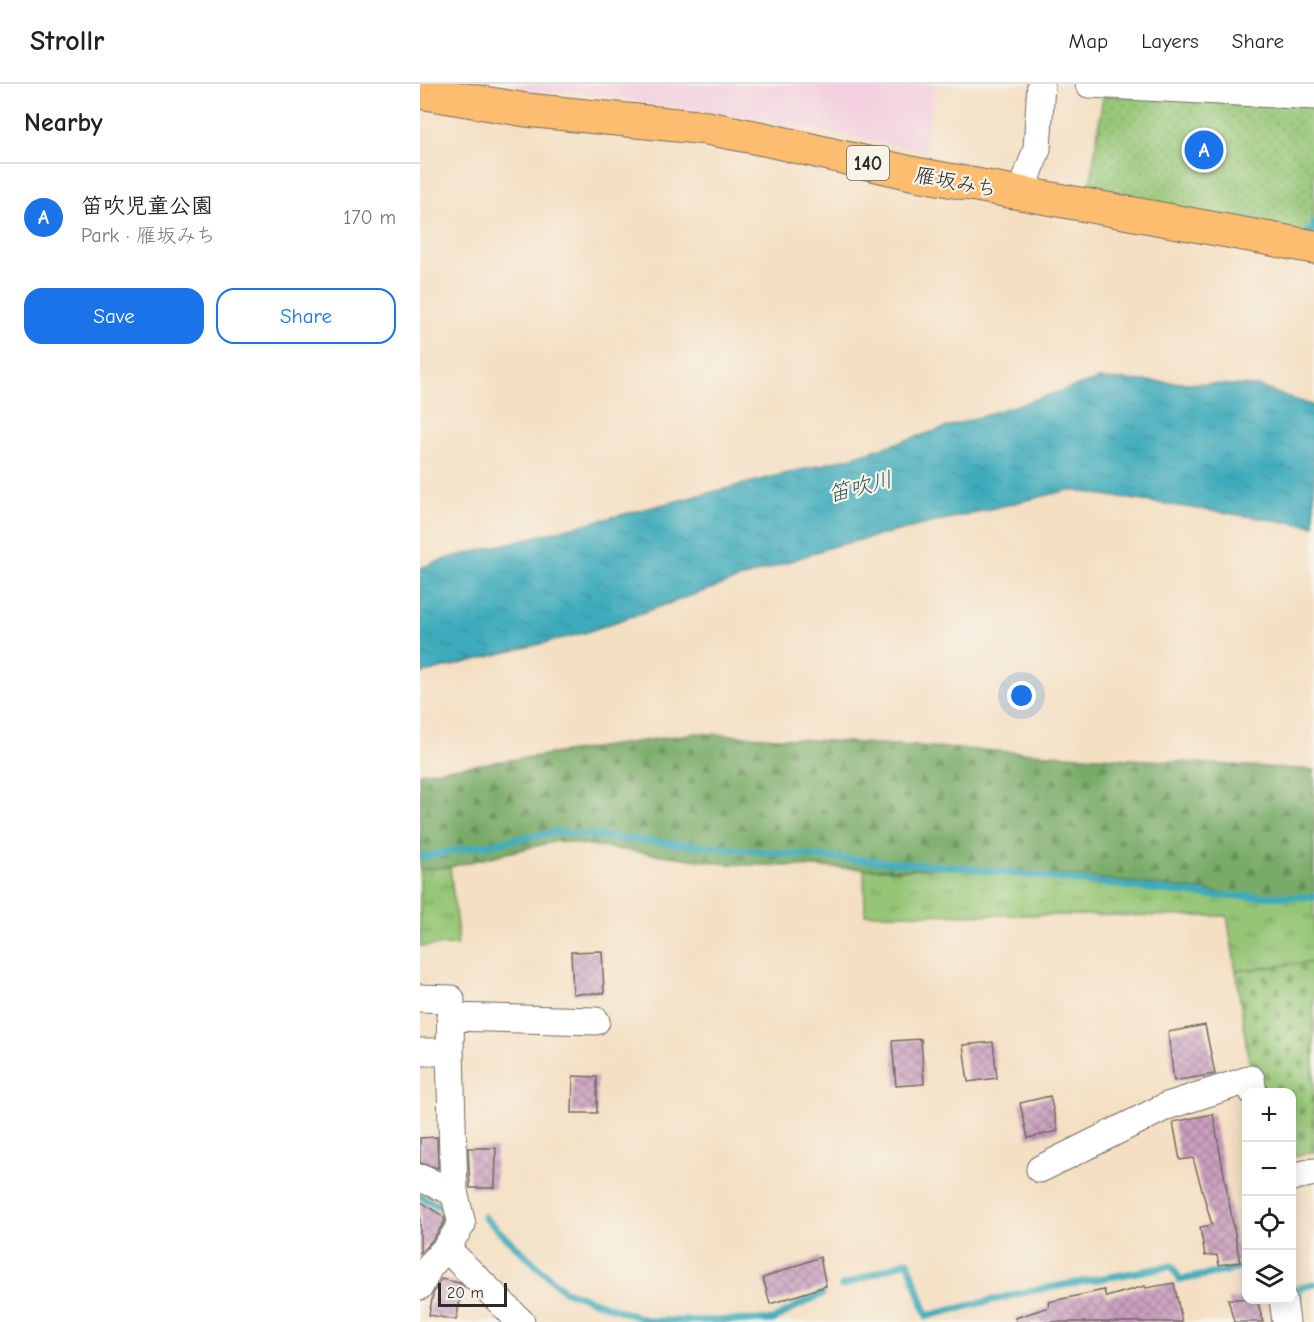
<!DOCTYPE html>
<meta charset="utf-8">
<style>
body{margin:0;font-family:"Comic Neue","Klee One",sans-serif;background:#f2f2f2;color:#222}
.controls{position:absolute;right:18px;bottom:18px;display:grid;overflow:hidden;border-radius:12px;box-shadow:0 3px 15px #0003}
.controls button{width:54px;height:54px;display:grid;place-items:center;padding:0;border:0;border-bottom:2px solid #e0e0e0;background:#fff;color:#222;font:30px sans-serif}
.scale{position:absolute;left:18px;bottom:15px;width:69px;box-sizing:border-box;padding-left:6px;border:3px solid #2b2b2b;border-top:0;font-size:16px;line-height:21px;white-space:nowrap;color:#2b2b2b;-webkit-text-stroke:4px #f7f3e8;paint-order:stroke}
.you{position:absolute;left:602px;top:612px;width:21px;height:21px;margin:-15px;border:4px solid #fff;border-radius:50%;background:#1a73e8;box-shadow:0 0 0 9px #1a73e833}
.badge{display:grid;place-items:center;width:39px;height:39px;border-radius:50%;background:#1a73e8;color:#fff;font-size:20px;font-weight:700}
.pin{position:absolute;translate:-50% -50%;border:3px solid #fff;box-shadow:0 2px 6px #0006}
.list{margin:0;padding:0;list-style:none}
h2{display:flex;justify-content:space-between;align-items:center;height:78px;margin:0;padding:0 24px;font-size:26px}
h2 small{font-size:20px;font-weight:400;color:#767676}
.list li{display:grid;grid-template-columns:39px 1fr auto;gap:18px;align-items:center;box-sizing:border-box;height:108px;padding:0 24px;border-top:2px solid #e0e0e0}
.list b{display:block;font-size:22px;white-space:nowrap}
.list p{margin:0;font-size:20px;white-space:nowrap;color:#767676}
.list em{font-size:20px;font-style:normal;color:#767676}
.actions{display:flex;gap:12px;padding:18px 24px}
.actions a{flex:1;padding:14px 0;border:2px solid #1a73e8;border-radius:18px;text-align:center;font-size:21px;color:#1a73e8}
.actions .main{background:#1a73e8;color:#fff}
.icon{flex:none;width:33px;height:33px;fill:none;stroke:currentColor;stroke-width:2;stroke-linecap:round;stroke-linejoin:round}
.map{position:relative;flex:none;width:894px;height:1238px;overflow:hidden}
header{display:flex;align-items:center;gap:36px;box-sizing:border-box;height:84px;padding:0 30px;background:#fff;border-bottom:2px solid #e0e0e0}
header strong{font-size:28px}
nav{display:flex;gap:33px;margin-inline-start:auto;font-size:21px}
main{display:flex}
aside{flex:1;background:#fff}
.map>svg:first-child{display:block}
.built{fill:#f3cfdf}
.grass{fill:url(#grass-tufts);stroke:#607850;stroke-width:1.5}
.forest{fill:url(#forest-firs);stroke:#526b49;stroke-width:1.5}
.cemetery{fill:url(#cemetery-stones);stroke:#607850;stroke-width:1.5}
.park{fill:url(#park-dots);stroke:#607850;stroke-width:1.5}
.water{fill:url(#water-ripples);stroke:#346b73;stroke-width:1.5}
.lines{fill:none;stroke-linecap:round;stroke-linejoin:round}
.stream{stroke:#3dabbb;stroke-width:7}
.building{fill:url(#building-cross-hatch)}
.street-casing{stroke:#716a60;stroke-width:29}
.highway-casing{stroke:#716a60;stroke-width:35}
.street{stroke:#fff;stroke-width:27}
.highway{stroke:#fcbd6f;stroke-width:33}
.labels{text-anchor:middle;stroke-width:4.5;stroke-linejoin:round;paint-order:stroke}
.shield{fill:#f7f3e8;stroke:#686764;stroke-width:1.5}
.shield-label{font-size:20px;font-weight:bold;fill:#2b2b2b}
.street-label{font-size:21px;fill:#2b2b2b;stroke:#f7f3e8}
.water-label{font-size:22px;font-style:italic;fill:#31585d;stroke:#f7f3e8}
</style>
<header>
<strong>Strollr</strong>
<nav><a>Map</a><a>Layers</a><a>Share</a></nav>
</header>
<main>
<aside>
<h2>Nearby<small></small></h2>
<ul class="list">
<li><span class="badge">A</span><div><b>笛吹児童公園</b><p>Park · 雁坂みち</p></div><em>170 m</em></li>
</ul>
<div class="actions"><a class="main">Save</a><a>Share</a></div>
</aside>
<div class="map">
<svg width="894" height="1238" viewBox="0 0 894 1238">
<defs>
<pattern id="grass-tufts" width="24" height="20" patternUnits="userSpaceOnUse" patternTransform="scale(1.5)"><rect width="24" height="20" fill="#95c676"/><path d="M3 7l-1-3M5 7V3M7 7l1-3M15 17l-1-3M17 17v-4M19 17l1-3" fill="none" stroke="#7aa161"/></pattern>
<pattern id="forest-firs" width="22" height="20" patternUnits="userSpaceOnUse" patternTransform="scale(1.5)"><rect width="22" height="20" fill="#78ab67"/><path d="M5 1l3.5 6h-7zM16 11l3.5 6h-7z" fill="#638b55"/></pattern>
<pattern id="cemetery-stones" width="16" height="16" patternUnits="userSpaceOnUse" patternTransform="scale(1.5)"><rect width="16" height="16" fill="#95c676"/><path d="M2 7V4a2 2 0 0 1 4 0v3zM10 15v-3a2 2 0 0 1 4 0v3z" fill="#7aa161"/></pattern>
<pattern id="park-dots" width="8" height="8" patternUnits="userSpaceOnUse" patternTransform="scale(1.5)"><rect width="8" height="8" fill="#95c676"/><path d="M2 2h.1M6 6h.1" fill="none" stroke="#7aa161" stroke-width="1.8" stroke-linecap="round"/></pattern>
<pattern id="water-ripples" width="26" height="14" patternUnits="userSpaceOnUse" patternTransform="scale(1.5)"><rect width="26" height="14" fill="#3dabbb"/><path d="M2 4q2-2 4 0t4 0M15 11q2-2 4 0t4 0" fill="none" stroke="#338b98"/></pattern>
<pattern id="building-cross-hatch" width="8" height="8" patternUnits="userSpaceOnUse" patternTransform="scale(1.5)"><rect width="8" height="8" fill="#cba0c0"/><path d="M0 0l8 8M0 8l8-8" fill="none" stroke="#a5839c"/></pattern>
</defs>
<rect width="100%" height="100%" fill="#f7f3e8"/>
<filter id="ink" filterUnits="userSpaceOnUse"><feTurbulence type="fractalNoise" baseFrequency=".0167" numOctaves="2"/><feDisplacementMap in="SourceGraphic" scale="12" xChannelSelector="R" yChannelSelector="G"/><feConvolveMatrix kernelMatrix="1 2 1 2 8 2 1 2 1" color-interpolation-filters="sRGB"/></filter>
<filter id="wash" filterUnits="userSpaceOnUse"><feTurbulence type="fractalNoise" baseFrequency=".008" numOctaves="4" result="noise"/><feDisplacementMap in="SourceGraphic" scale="24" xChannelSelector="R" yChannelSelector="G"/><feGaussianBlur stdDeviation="1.35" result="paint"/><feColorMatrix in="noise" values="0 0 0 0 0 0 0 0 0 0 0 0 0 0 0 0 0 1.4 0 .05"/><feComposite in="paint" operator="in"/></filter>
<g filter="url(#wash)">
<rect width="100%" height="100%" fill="#f4dfc3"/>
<path class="built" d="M90,0H516L504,67L387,44L149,7L91,12Z"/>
<g class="grass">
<path d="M30,783L38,852L37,861L0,862V785Z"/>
<path d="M536,783L894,810V878L816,887L807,832L445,830L444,784L481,786Z"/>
</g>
<path class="forest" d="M277,649L894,686V813L829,812L665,793L536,783L481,786L308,780L137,757L30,783L0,785V689Z"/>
<path class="cemetery" d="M894,878V1068L872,1072V1008H833L816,887Z"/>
<path class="park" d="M683,12L894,15V156L668,118Z"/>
<path class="water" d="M679,295L837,302L894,322V442L649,406L411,463L164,549L0,590V484L25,475L436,372Z"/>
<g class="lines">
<g class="stream">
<path d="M886,148L892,149L894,139"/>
<path d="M0,773L135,748L376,771L536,783L794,812L894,813"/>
<path d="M0,1112L30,1128"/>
<path d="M64,1133L143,1206L229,1237L353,1236L379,1221L402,1210"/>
<path d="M422,1202L488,1177L507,1232L610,1207L752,1182L760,1196L826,1183"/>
<path d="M879,1238L878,1204L894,1200"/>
</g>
</g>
<g id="blocks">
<g class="building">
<path d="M182,867L184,909L153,910L151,868Z"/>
<path d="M785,941L795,990L754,997L748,948Z"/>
<path d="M501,955L504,1000L476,1002L472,957Z"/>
<path d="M573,958L577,994L548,998L543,961Z"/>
<path d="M153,992L177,993V1029H152Z"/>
<path d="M630,1012L638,1047L608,1054L600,1019Z"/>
<path d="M793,1030L820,1178L799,1181L797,1171L785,1172L780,1143L792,1141L773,1074L760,1076L753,1038Z"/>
<path d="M17,1053L18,1084L0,1079V1054Z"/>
<path d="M48,1064H76L75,1104H50Z"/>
<path d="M0,1117L24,1133L25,1137L14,1154L0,1169Z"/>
<path d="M400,1173L406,1202L350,1220L343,1194Z"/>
<path d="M21,1195L39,1199L43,1203L36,1236L9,1231L13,1210Z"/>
<path d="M754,1199L762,1238H596L595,1234L629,1223L628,1218L684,1206L686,1213L725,1202L726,1204Z"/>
<path d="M808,1215H837L843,1238H814Z"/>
</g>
</g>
</g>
<g filter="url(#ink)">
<use href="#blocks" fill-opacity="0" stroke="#716a60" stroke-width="1.5"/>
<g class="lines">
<g class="street-casing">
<g id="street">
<path d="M669,0L894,12"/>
<path d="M601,110L617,65L621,0"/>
<path d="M0,914L31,915L30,968L34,1108L42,1140L26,1164"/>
<path d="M30,933L176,937"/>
<path d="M0,968H30"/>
<path d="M620,1085L747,1022L831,995L833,1008"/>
<path d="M872,1093L894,1088"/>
<path d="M0,1094L34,1108"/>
<path d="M0,1202L9,1183L26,1164L101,1238"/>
<path d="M863,1216L866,1238"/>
</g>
</g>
<g class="highway-casing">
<path id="highway" d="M0,8L106,26L287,44L344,55L491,89L894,163"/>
</g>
<use href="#street" class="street"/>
<use href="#highway" class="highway"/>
</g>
</g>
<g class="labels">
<rect class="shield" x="427" y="62" width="42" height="34" rx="4.5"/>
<g class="shield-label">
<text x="448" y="86">140</text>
</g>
<g class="street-label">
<text transform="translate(536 98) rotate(11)" y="7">雁坂みち</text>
</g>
<g class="water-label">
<text transform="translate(440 402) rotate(-14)" y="8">笛吹川</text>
</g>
</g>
</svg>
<div class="controls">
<button>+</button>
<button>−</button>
<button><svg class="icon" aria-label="locate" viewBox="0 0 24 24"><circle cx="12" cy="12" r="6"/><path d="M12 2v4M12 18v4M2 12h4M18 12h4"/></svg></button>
<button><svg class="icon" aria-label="layers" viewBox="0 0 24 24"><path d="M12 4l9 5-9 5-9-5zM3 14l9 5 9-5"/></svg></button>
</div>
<div class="scale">20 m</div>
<div class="you"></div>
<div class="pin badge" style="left:784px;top:66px">A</div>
</div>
</main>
